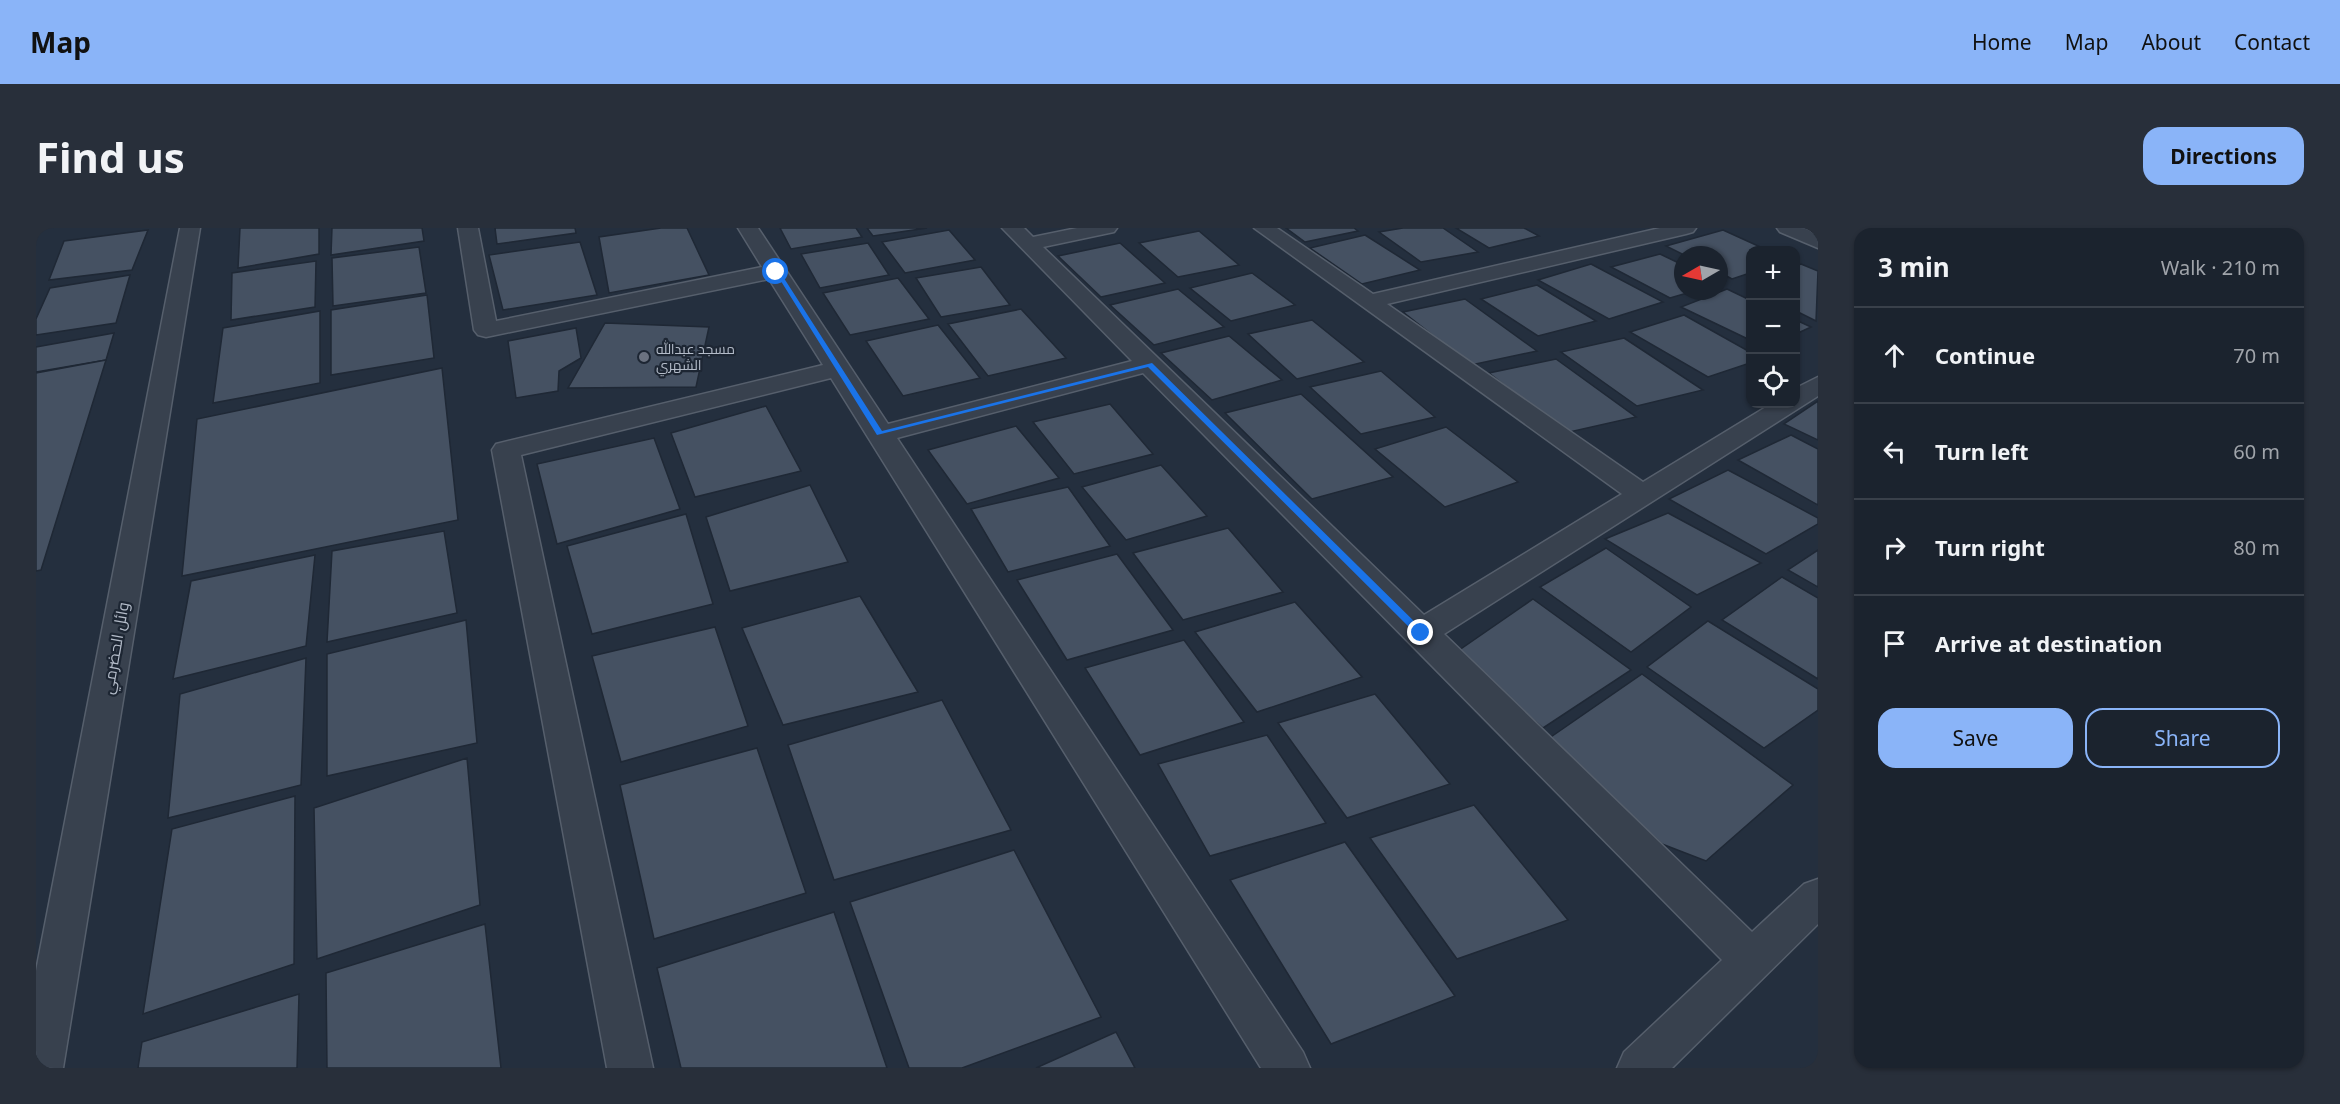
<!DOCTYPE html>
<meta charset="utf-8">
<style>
body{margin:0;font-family:"Noto Sans",Cairo,sans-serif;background:#282f3a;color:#f1f3f6}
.controls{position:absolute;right:18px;top:18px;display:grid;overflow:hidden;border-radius:12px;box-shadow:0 2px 4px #0004}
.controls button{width:54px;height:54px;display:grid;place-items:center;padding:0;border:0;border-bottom:2px solid #39404a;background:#1b232e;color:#f1f3f6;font:30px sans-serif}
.compass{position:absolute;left:1638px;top:18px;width:54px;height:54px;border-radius:50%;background:#1b232e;box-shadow:0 2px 4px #0004;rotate:261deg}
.stop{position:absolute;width:18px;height:18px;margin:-14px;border:4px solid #1a73e8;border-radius:50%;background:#fff}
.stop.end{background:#1a73e8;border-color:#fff;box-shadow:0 2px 6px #0008}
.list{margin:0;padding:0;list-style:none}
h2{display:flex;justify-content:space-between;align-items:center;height:78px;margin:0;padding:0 24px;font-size:26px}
h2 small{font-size:20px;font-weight:400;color:#a0a4aa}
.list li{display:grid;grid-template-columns:39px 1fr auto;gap:18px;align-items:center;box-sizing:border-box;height:96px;padding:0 24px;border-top:2px solid #39404a}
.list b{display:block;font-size:22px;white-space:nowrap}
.list em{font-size:20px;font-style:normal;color:#a0a4aa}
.actions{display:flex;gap:12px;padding:18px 24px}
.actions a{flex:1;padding:14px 0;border:2px solid #8ab4f8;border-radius:18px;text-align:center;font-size:21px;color:#8ab4f8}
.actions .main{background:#8ab4f8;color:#111}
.icon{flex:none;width:33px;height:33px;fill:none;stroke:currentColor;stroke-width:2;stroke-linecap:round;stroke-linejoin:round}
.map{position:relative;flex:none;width:1782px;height:840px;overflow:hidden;border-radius:18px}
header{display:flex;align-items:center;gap:36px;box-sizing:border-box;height:84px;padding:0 30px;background:#8ab4f8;color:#111}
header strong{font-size:28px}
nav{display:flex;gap:33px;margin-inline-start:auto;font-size:21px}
.intro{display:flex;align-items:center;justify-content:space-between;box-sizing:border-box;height:144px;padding:0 36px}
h1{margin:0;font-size:42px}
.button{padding:15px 27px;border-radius:18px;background:#8ab4f8;color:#111;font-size:21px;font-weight:700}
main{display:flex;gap:36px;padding:0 36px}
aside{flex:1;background:#1b232e;border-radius:18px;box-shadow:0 2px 4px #0004}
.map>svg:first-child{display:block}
.building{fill:#455162;stroke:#1f2835;stroke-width:1.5}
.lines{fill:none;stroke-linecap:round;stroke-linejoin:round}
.minor-casing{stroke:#565f6c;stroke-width:3}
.minor{fill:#38414e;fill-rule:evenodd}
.route{fill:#1a73e8}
.worship-dot{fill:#6b7280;stroke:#1d2633;stroke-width:2}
.labels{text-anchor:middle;stroke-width:4.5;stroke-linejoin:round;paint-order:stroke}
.far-poi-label{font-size:14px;fill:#b4bcc9;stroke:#1d2633;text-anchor:start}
.street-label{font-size:16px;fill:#b4bcc9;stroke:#1d2633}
</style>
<header>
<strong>Map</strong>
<nav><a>Home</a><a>Map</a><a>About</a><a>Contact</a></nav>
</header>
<div class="intro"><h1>Find us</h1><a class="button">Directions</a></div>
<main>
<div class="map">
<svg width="1782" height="840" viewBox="0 0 1782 840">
<rect width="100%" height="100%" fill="#242f3e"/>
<g class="building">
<path d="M204,0H283V26L202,40Z"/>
<path d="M296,0H386L388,13L295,27Z"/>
<path d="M459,0H539L540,5L461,16Z"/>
<path d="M625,0H651L673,47L573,65L563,9Z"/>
<path d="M744,0H820L826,9L755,21Z"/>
<path d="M831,0H891L837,8Z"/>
<path d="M1250,0H1318L1322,3L1269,14Z"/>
<path d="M1367,0H1407L1442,24L1385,34L1343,4Z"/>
<path d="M1420,0H1488L1503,8L1453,20Z"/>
<path d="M112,2L96,42L13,52L28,13Z"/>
<path d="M913,2L939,32L869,45L846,14Z"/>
<path d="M1687,2L1731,22H1714V45L1696,51L1683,44V27H1648L1630,18Z"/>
<path d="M1163,3L1203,37L1142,49L1103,15Z"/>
<path d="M1329,7L1384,42L1326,56L1274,20Z"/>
<path d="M544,14L561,67L467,82L453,27Z"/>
<path d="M832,15L853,47L784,60L765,26Z"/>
<path d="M1084,15L1129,55L1065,69L1022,28Z"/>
<path d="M383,19L390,65L297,78L296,30Z"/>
<path d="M1624,26L1647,37V63H1658L1634,70L1575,39Z"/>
<path d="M280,33L279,79L195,92L196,45Z"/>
<path d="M1555,36L1627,74L1573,91L1502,52Z"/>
<path d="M1765,36L1782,43L1780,93L1760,83V38Z"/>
<path d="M945,39L974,77L905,89L880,50Z"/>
<path d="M1216,45L1259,77L1195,93L1154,60Z"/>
<path d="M94,47L80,95L0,107V91L14,60Z"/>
<path d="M862,50L893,91L814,107L787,65Z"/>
<path d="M1501,57L1560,93L1502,108L1445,71Z"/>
<path d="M1142,61L1188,99L1118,117L1074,77Z"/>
<path d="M1691,61L1714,72V112L1645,79Z"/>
<path d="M391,67L398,130L295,147V82Z"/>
<path d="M1429,71L1501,123L1435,137L1367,84Z"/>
<path d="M985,81L1030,130L952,148L912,96Z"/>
<path d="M284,83V155L177,175L187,100Z"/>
<path d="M1648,87L1714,124V135L1672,149L1594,104Z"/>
<path d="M1276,92L1328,134L1261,151L1212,106Z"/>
<path d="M1760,92L1775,99L1760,106Z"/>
<path d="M569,95L673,99L660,159L532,160Z"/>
<path d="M902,97L944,150L867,168L830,113Z"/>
<path d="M540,100L545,130L523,143L522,163L480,170L472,113Z"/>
<path d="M78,105L70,132L0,144V119Z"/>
<path d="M1193,108L1246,152L1176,172L1125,125Z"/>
<path d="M1588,110L1667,162L1601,178L1525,124Z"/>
<path d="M1520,131L1600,189L1529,205L1453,145Z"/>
<path d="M70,132L5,342L0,343V145Z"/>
<path d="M406,140L422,292L146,348L161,191Z"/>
<path d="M1345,143L1399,189L1325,206L1274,159Z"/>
<path d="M1265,166L1357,249L1276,271L1189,185Z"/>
<path d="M1782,173V212L1748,196Z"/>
<path d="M1074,176L1117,226L1038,246L997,194Z"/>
<path d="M730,178L765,243L659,269L635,205Z"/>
<path d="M980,198L1023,250L931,276L892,222Z"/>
<path d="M1410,199L1482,254L1409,279L1339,221Z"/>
<path d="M1755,207L1782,221V277L1702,232Z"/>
<path d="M618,210L644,281L521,316L501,236Z"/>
<path d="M1125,237L1171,288L1090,312L1046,259Z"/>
<path d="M1692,242L1782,290V296L1730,326L1633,271Z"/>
<path d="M774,257L812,334L694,363L670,289Z"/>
<path d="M1032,259L1074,318L972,344L935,281Z"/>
<path d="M1632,285L1725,335L1661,367L1569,311Z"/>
<path d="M650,286L677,376L556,406L531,318Z"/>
<path d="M1192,300L1247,364L1147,392L1097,325Z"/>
<path d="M408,303L421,385L291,414L296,323Z"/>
<path d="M1570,320L1655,379L1595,424L1504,359Z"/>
<path d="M1782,322V359L1752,342Z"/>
<path d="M1081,326L1137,402L1031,432L981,352Z"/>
<path d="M279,327L270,418L137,451L155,353Z"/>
<path d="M1746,349L1782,370V451L1686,392Z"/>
<path d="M824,368L882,464L747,497L706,400Z"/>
<path d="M1497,371L1595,442L1507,500L1419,425Z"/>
<path d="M1259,374L1326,449L1221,484L1159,404Z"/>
<path d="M430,392L441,515L291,548V426Z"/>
<path d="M1672,393L1782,461V482L1728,520L1611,439Z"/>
<path d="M679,399L712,498L585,534L556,428Z"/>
<path d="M1148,412L1208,494L1104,527L1049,440Z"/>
<path d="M270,430L265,557L132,590L144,466Z"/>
<path d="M1606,446L1757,557L1670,633L1626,616L1512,511Z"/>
<path d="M1339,466L1414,556L1311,590L1242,495Z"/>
<path d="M906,472L975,602L798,652L752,517Z"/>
<path d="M1231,507L1290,595L1174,628L1122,536Z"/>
<path d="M721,520L770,665L618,711L584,557Z"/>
<path d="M431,530L444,677L281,731L278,580Z"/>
<path d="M259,568L258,736L107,786L136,601Z"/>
<path d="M1438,577L1532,692L1421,731L1334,610Z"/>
<path d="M1309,614L1419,768L1295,816L1194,652Z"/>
<path d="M978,622L1065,789L926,840H873L814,674Z"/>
<path d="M798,684L851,840H645L621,740Z"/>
<path d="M449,696L465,840H291L290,745Z"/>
<path d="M263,766L261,840H102L106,814Z"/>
<path d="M1080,804L1099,840H1000Z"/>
</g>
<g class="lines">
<g class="minor-casing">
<g id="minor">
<path d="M144,0H164L27,840H0V743Z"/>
<path d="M422,0H442L460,93L726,39L702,0H722L852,196L1096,133L966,0H988L997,9L1041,0H1081L1078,4L1007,19L1388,387L1586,266L1218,0H1241L1337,66L1624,0H1660L1657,4L1650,6L1351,76L1607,254L1735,176H1760V160L1782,149V168L1408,406L1716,704L1768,656L1782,651V696L1636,840H1581L1588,824L1686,732L1107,145L861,210L1267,824L1274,840H1225L795,150L485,227L617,840H571L456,222L460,216L787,137L733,51L450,109L442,107L438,102Z"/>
<path d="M1741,0H1768L1782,6V20L1744,4Z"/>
</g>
</g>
<use href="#minor" class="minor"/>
</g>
<path class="route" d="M738,42L744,44L846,203L1116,135L1390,405L1382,408L1112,139L841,207Z"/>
<circle class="worship-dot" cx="608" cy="129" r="6"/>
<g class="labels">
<g class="far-poi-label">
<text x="620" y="126">مسجد عبدالله<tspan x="620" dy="16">الشهري</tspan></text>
</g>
<g class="street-label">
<text transform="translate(79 420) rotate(-80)" y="6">وائل الحضرمي</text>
</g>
</g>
</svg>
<div class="controls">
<button>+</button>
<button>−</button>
<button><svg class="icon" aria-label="locate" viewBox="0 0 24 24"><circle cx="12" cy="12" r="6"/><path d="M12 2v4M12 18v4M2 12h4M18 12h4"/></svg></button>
</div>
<svg class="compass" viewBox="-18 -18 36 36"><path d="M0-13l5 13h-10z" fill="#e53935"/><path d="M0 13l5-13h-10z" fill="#a0a4aa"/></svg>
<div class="stop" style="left:740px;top:44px"></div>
<div class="stop end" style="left:1385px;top:405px"></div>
</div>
<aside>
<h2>3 min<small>Walk · 210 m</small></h2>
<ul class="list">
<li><svg class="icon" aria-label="ahead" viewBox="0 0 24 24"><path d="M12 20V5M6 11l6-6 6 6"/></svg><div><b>Continue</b></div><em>70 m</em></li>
<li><svg class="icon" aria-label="left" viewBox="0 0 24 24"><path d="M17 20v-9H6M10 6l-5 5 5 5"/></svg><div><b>Turn left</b></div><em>60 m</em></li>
<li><svg class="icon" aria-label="right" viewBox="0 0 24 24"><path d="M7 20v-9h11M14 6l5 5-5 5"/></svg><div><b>Turn right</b></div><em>80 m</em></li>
<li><svg class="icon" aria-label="arrive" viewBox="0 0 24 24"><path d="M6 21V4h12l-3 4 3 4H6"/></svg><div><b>Arrive at destination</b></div></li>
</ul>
<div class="actions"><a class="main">Save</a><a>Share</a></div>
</aside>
</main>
